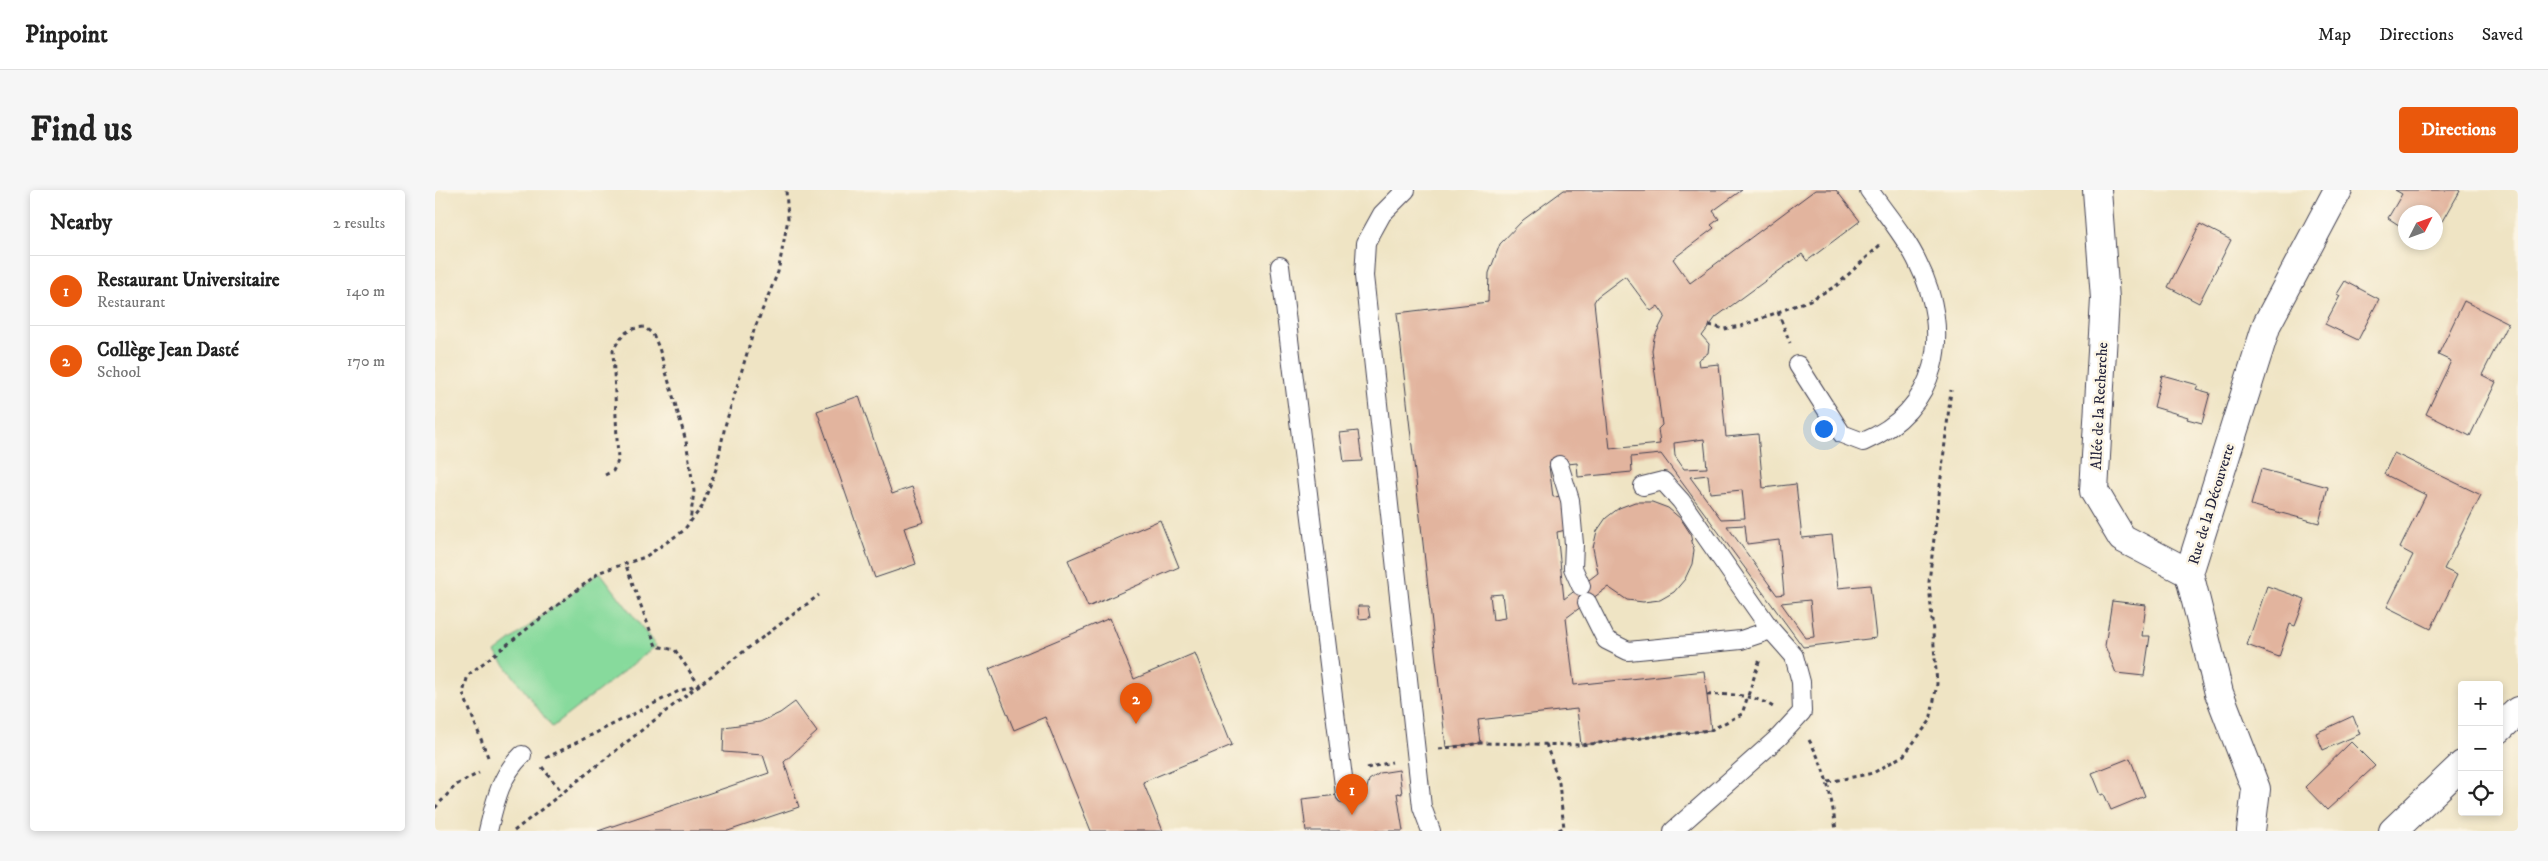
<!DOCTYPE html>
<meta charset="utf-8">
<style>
body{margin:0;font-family:"IM FELL DW Pica",serif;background:#f6f6f6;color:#222}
.controls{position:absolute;right:15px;bottom:15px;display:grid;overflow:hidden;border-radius:5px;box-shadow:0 2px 8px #0003}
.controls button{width:45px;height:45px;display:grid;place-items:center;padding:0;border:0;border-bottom:1px solid #e0e0e0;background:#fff;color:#222;font:25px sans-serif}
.compass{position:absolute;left:1963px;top:15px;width:45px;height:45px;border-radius:50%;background:#fff;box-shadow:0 2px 8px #0003;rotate:48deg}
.you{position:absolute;left:1388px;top:238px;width:18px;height:18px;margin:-12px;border:4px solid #fff;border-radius:50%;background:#1a73e8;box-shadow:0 0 0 8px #1a73e833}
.badge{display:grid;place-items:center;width:32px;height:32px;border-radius:50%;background:#ea580c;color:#fff;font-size:16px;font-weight:700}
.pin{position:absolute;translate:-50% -41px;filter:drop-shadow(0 1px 2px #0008)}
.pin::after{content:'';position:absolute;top:26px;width:18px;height:15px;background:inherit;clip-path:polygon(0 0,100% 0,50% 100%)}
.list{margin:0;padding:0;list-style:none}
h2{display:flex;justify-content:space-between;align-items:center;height:65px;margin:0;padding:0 20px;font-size:21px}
h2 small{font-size:16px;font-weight:400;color:#767676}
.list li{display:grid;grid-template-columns:32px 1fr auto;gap:15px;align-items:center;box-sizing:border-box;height:70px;padding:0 20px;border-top:1px solid #e0e0e0}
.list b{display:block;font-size:19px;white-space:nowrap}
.list p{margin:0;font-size:16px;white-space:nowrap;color:#767676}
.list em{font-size:16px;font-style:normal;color:#767676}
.icon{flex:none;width:28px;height:28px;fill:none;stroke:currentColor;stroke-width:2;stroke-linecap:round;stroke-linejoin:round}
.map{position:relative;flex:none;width:2083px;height:641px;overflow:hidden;border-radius:5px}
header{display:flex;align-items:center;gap:30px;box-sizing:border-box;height:70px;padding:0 25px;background:#fff;border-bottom:1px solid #e0e0e0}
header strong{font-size:24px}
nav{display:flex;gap:28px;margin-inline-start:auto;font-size:18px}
.intro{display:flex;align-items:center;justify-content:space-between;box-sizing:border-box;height:120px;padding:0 30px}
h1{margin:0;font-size:35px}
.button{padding:12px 22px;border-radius:5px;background:#ea580c;color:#fff;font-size:18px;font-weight:700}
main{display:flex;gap:30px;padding:0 30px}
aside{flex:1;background:#fff;border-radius:5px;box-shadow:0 2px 8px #0003}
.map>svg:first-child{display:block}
.green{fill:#87da9c;stroke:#547e6c}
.building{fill:#e2b49e;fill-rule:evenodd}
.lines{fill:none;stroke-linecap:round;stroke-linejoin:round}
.lane-casing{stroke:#413f50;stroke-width:20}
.street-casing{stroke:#413f50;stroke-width:30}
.path{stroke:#413f50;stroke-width:3;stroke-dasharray:4 4;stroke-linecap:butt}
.lane{stroke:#fff;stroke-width:18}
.street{stroke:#fff;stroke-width:28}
.labels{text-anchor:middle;stroke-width:5;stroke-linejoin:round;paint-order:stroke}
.street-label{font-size:15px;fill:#22223b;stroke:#fcf5e5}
</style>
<header>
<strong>Pinpoint</strong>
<nav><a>Map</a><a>Directions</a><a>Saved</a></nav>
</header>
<div class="intro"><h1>Find us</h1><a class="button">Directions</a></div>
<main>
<aside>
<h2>Nearby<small>2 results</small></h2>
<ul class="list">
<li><span class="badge">1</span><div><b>Restaurant Universitaire</b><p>Restaurant</p></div><em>140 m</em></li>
<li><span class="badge">2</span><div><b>Collège Jean Dasté</b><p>School</p></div><em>170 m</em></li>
</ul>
</aside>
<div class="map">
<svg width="2083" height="641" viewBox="0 0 2083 641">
<rect width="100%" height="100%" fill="#fcf5e5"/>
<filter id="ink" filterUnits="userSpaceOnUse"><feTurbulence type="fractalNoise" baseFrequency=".02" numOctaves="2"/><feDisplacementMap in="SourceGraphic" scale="10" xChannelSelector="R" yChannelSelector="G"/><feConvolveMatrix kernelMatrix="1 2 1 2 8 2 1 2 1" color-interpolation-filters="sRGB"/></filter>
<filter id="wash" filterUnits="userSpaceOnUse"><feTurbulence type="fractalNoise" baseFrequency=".0096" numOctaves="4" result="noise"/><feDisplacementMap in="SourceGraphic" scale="20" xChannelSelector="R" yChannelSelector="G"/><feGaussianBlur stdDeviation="1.12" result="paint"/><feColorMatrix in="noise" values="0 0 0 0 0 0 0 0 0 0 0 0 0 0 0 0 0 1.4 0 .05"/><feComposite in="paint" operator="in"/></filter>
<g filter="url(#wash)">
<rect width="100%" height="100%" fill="#efe4c4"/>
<path class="green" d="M165,382L221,456L117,537L60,462Z"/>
<g id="blocks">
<g class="building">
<path d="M1129,0H1307L1278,21L1284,29L1276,35L1279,38L1238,69L1255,93L1380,0H1401L1425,31L1372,71L1367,64L1281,127L1267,146L1274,154L1273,163L1263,170L1264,176L1284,174L1291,247L1323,244L1328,298L1361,294L1367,348L1397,345L1403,398L1435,395L1441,448L1368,457L1226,264L1196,267L1197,282L1143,287L1142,273L1114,276L1118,307L1128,306L1131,340L1122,342L1129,409L1163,383L1158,358L1162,341L1171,328L1184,318L1200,312H1217L1233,318L1246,329L1255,343L1259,360L1257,374L1250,389L1239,402L1225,410L1208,412L1192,410L1173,397L1131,428L1139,495L1269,481L1276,540L1146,555L1142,519L1043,530L1046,553L1011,557L962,123L1053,112L1054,83L1065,54L1088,30ZM1190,86L1216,121L1223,116L1230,126L1219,148L1217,161L1227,235L1223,239L1225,254L1175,259L1159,112L1162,107ZM1269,249L1272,278L1249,279L1240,266L1239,253ZM1273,285L1275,303L1307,300L1310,328L1286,329L1255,287ZM1310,335L1312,354L1344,350L1349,404L1342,405L1292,336ZM1067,404L1070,428L1058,430L1055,405ZM1375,410L1379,447L1371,448L1346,413Z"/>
<path d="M1960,0H2023L2025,1L2002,42L2000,22H1970V39L1953,28L1967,4Z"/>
<path d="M1765,34L1796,50L1764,113L1733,97Z"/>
<path d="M1910,91L1944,109L1923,150L1890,134L1905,106L1902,104Z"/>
<path d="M2029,111L2073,133L2047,185L2061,192L2035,246L1991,224L2016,171L2003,165Z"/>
<path d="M1727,185L1763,195L1761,199L1775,203L1767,233L1752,229L1753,227L1719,217Z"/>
<path d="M424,206L457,304L477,297L489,332L469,338L481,374L440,388L382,221Z"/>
<path d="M923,241L927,271L909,272L905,243Z"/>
<path d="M1959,263L2046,305L2009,379L2022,385L1996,439L1952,417L1978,365L1965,358L1991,305L1949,284Z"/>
<path d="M1826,279L1893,297L1884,333L1816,315Z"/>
<path d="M725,330L744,377L653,417L633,370Z"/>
<path d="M1832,396L1870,409L1860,436L1855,434L1844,467L1812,455Z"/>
<path d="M1677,411L1711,415L1707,446H1715L1709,486L1681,483L1670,456Z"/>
<path d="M923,416H933L935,428L924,429Z"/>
<path d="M675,428L699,489L760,463L797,555L708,592L728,641H656L610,527L579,540L554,479Z"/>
<path d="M360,512L382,542L349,572L364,617L293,641H163L334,583L328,565L288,562L289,537L325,532L345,523Z"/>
<path d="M1918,526L1925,544L1888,560L1881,543Z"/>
<path d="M1916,552L1940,576L1892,620L1870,597Z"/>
<path d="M1695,568L1710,606L1676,620L1669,604L1666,605L1657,583Z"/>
<path d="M964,580L967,604L962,603L968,641H871L867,609L931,602L934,590L945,583Z"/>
</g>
</g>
</g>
<g filter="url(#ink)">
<use href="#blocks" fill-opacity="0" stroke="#413f50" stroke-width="1"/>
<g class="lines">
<g class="lane-casing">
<g id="lane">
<path d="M971,0L947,24L931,53L929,86L987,617L996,641"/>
<path d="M845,76L910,604"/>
<path d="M1363,175L1407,244L1428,252C1504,220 1518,143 1483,73C1471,47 1450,23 1434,0"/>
<path d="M1124,275L1135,310L1139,354L1138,378L1146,396"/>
<path d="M1208,296L1228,291L1246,311L1336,440L1359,466L1366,492L1367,522L1344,547L1238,641"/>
<path d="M1152,412L1171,450L1193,461L1306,450L1336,440"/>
<path d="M53,641C60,612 65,586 87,565"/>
</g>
</g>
<g class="street-casing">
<g id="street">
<path d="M1662,0L1670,109L1659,301L1687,348L1754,383"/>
<path d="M2064,539L2083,521"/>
<path d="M1816,641L1821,599L1784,503L1754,383L1832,134L1903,0"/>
<path d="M1958,641L2027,575"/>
</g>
</g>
<g class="path">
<path d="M1343,122L1355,153"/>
<path d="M1274,135L1289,139L1306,136L1375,110L1401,96L1445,55"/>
<path d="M170,285L178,281L183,271L178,160C187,145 190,139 209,137L218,144L224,158L251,251L259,301L255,332"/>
<path d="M1272,505C1295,504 1318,504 1338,517"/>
<path d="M1374,550C1391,579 1397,608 1401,641"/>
<path d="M1111,554L1124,593L1129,638L1119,641"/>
<path d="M1004,559L1046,553L1146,555L1276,540L1307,524L1325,469"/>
<path d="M53,567L28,503L33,485L165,382L210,367L248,341L267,317L281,279L290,236L319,140L343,82L353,29L351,0"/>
<path d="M111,568L244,501L264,495L240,460L221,456L190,373"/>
<path d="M107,577L127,602"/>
<path d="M932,578L957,572"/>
<path d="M1393,592L1438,583L1469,565L1495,531L1502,494L1494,392L1516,200"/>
<path d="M0,618L21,595L44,583"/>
<path d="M79,641L264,495L384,405"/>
</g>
<use href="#lane" class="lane"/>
<use href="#street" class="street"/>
</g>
</g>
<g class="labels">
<g class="street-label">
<text transform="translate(1664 216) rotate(-87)" y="5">Allée de la Recherche</text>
<text transform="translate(1776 314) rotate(-73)" y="5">Rue de la Découverte</text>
</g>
</g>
</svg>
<div class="controls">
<button>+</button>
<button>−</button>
<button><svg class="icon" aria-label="locate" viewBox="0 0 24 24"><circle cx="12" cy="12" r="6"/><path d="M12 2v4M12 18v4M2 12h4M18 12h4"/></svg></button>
</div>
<svg class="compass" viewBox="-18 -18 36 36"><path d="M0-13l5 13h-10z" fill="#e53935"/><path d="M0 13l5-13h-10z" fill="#767676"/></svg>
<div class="you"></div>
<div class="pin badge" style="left:917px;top:625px">1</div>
<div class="pin badge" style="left:701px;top:534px">2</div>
</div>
</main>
